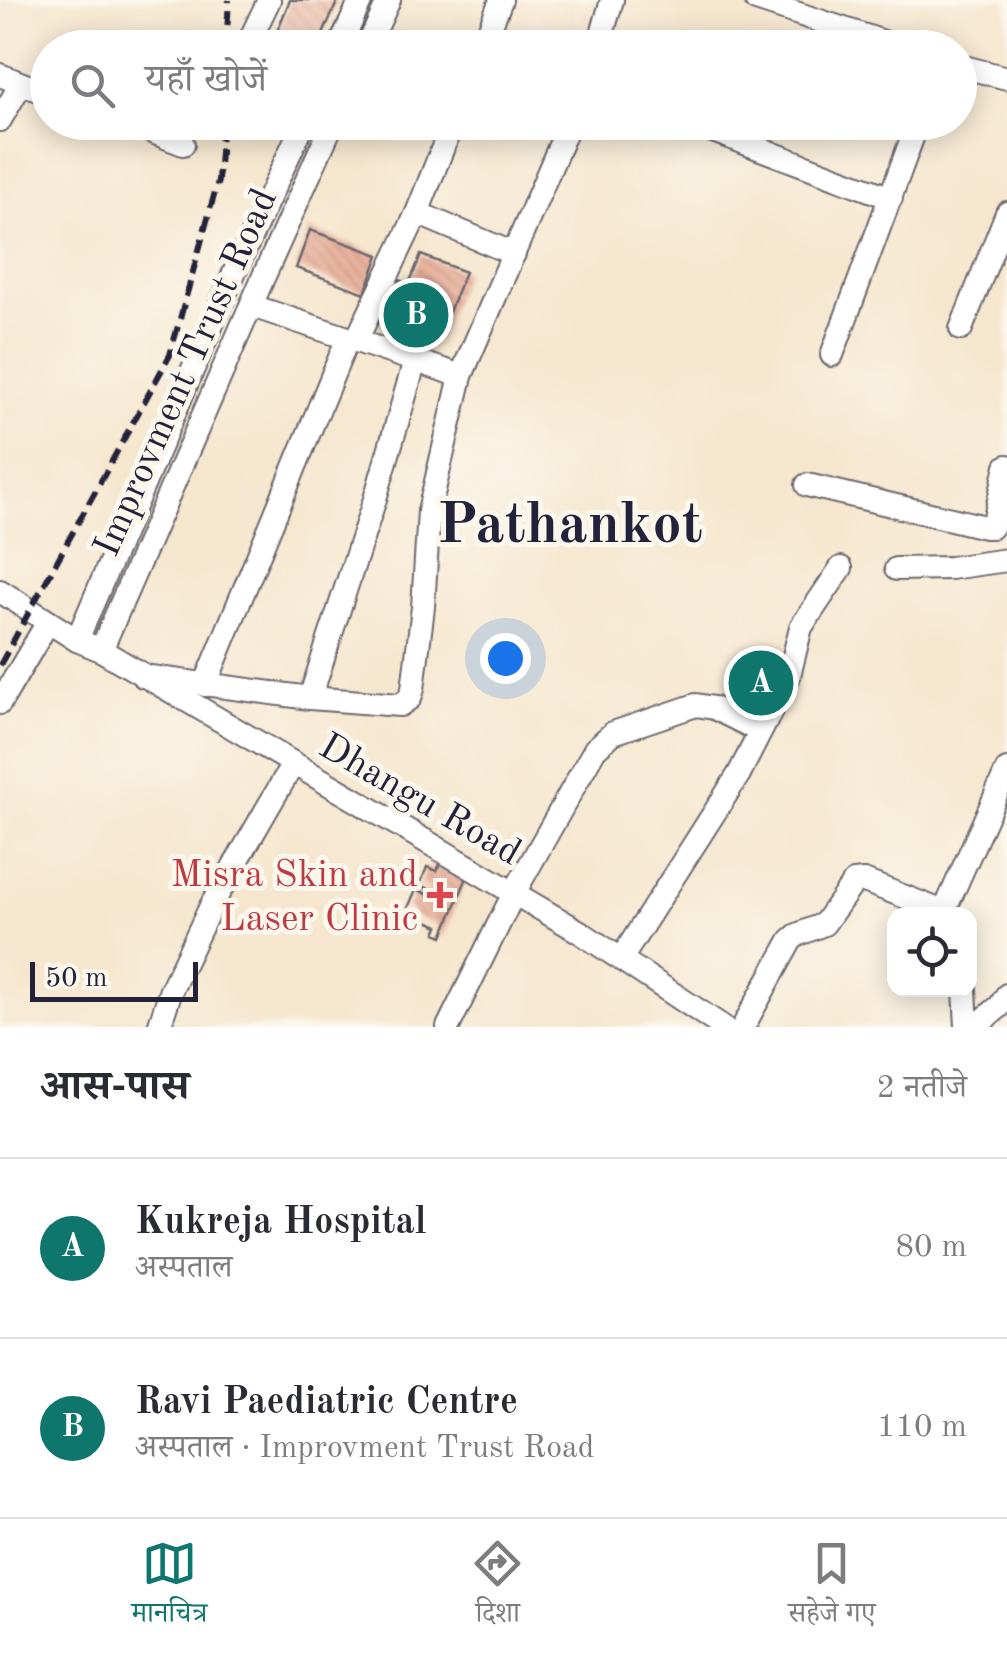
<!DOCTYPE html>
<html lang="hi">
<meta charset="utf-8">
<style>
body{margin:0;font-family:"Old Standard TT","Noto Serif Devanagari",serif;background:#f2f2f3;color:#2b2b33}
.controls{position:absolute;right:30px;bottom:30px;display:grid;overflow:hidden;border-radius:20px;box-shadow:0 5px 25px #0003}
.controls button{width:90px;height:90px;display:grid;place-items:center;padding:0;border:0;border-bottom:2px solid #e1e1e2;background:#fff;color:#2b2b33;font:50px sans-serif}
.scale{position:absolute;left:30px;bottom:25px;width:168px;box-sizing:border-box;padding-left:10px;border:5px solid #22223b;border-top:0;font-size:28px;line-height:35px;white-space:nowrap;color:#22223b;-webkit-text-stroke:8px #fbf7ec;paint-order:stroke}
.you{position:absolute;left:505px;top:658px;width:35px;height:35px;margin:-25px;border:8px solid #fff;border-radius:50%;background:#1a73e8;box-shadow:0 0 0 15px #1a73e833}
.badge{display:grid;place-items:center;width:65px;height:65px;border-radius:50%;background:#0f766e;color:#fff;font-size:32px;font-weight:700}
.pin{position:absolute;translate:-50% -50%;border:5px solid #fff;box-shadow:0 2px 10px #0006}
.list{margin:0;padding:0;list-style:none}
h2{display:flex;justify-content:space-between;align-items:center;height:130px;margin:0;padding:0 40px;font-size:42px}
h2 small{font-size:32px;font-weight:400;color:#7c7c81}
.list li{display:grid;grid-template-columns:65px 1fr auto;gap:30px;align-items:center;box-sizing:border-box;height:180px;padding:0 40px;border-top:2px solid #e1e1e2}
.list b{display:block;font-size:38px;white-space:nowrap}
.list p{margin:0;font-size:32px;white-space:nowrap;color:#7c7c81}
.list em{font-size:32px;font-style:normal;color:#7c7c81}
.icon{flex:none;width:55px;height:55px;fill:none;stroke:currentColor;stroke-width:2;stroke-linecap:round;stroke-linejoin:round}
.map{position:relative;flex:none;width:1007px;height:1027px;overflow:hidden}
.search{position:absolute;background:#fff;box-shadow:0 5px 25px #0003;left:30px;right:30px;top:30px;height:110px;display:flex;align-items:center;gap:25px;box-sizing:border-box;padding:0 35px;border-radius:55px;color:#7c7c81;font-size:38px}
.sheet{height:490px;background:#fff}
nav{display:flex;justify-content:space-around;align-items:center;box-sizing:border-box;height:140px;border-top:2px solid #e1e1e2;background:#fff;font-size:28px;color:#7c7c81}
nav a{display:grid;justify-items:center;gap:5px}
nav .on{color:#0f766e}
.map>svg:first-child{display:block}
.building{fill:url(#building-back-hatch)}
.lines{fill:none;stroke-linecap:round;stroke-linejoin:round}
.minor-casing{stroke:#6c676e;stroke-width:26}
.minor{stroke:#fff;stroke-width:22}
.rail{stroke:#22223b;stroke-width:6;stroke-dasharray:15 8;stroke-linecap:butt}
.health-dot{fill:#e0444e;stroke:#fbf7ec;stroke-width:4}
.labels{text-anchor:middle;stroke-width:10;stroke-linejoin:round;paint-order:stroke}
.street-label{font-size:38px;fill:#22223b;stroke:#fbf7ec}
.health-label{font-size:38px;fill:#be3a42;stroke:#fbf7ec;text-anchor:end}
.town-label{font-size:58px;font-weight:bold;fill:#22223b;stroke:#fbf7ec}
</style>
<div class="map">
<svg width="1007" height="1027" viewBox="0 0 1007 1027">
<defs>
<pattern id="building-back-hatch" width="6" height="6" patternUnits="userSpaceOnUse" patternTransform="scale(2.5)"><rect width="6" height="6" fill="#eab19d"/><path d="M-1 5l2 2M0 0l6 6M5-1l2 2" fill="none" stroke="#c89888"/></pattern>
</defs>
<rect width="100%" height="100%" fill="#fbf7ec"/>
<filter id="ink" filterUnits="userSpaceOnUse"><feTurbulence type="fractalNoise" baseFrequency=".01" numOctaves="2"/><feDisplacementMap in="SourceGraphic" scale="20" xChannelSelector="R" yChannelSelector="G"/><feConvolveMatrix kernelMatrix="1 2 1 2 8 2 1 2 1" color-interpolation-filters="sRGB"/></filter>
<filter id="wash" filterUnits="userSpaceOnUse"><feTurbulence type="fractalNoise" baseFrequency=".0048" numOctaves="4" result="noise"/><feDisplacementMap in="SourceGraphic" scale="40" xChannelSelector="R" yChannelSelector="G"/><feGaussianBlur stdDeviation="2.25" result="paint"/><feColorMatrix in="noise" values="0 0 0 0 0 0 0 0 0 0 0 0 0 0 0 0 0 1.4 0 .05"/><feComposite in="paint" operator="in"/></filter>
<g filter="url(#wash)">
<rect width="100%" height="100%" fill="#f6e6ce"/>
<g id="blocks">
<g class="building">
<path d="M290,0H338L317,48H270Z"/>
<path d="M310,230L379,255L365,293L296,268Z"/>
<path d="M421,255L465,272L438,339L373,313L396,279L409,284Z"/>
<path d="M758,650L781,661L763,699L740,688Z"/>
<path d="M442,859L470,870L443,936L436,933L439,926L413,915L415,911L408,908L416,889L427,894L429,889L420,885L427,867L437,871Z"/>
</g>
</g>
</g>
<g filter="url(#ink)">
<use href="#blocks" fill-opacity="0" stroke="#6c676e" stroke-width="2.5"/>
<g class="lines">
<g class="minor-casing">
<g id="minor">
<path d="M756,0L902,48"/>
<path d="M246,48L269,0"/>
<path d="M339,48L361,0"/>
<path d="M367,48L389,0"/>
<path d="M482,48L501,0"/>
<path d="M598,48L612,0"/>
<path d="M960,66L1007,78"/>
<path d="M0,75L48,94"/>
<path d="M0,120L21,84"/>
<path d="M127,122L183,144"/>
<path d="M689,122L891,198"/>
<path d="M417,213L514,254"/>
<path d="M252,306L461,376"/>
<path d="M961,329L1007,213"/>
<path d="M356,341L417,213L453,122"/>
<path d="M832,355L918,122"/>
<path d="M807,485L985,527H991L994,522L1007,466"/>
<path d="M896,569L950,568L1007,560"/>
<path d="M0,591L77,640L101,650L580,932L723,1027"/>
<path d="M77,640L234,273L304,122"/>
<path d="M101,650L263,278L333,122"/>
<path d="M143,676L310,698L400,705L410,698L413,689L423,607L429,511L461,376L570,122"/>
<path d="M205,685L348,338"/>
<path d="M310,698L375,499L415,361"/>
<path d="M0,703L48,622"/>
<path d="M943,914L1007,770"/>
<path d="M621,959L739,774L789,676L801,627L841,568"/>
<path d="M965,989L967,1027"/>
<path d="M159,1027L171,990L211,906L293,764"/>
<path d="M448,1027L514,893L595,749L613,733L696,705L714,708L760,731"/>
<path d="M743,1027L791,940L797,935L824,924L854,882L864,881L944,912"/>
<path d="M975,1027L1000,1006L1007,995"/>
</g>
</g>
<use href="#minor" class="minor"/>
<g class="rail">
<path d="M226,48L229,0"/>
<path d="M0,665L170,355L218,181L222,122"/>
</g>
</g>
</g>
<path class="health-dot" d="M435 880h10v10h10v10h-10v10h-10v-10h-10v-10h10z"/>
<g class="labels">
<g class="street-label">
<text transform="translate(184 372) rotate(-66)" y="13">Improvment Trust Road</text>
<text transform="translate(421 798) rotate(30)" y="13">Dhangu Road</text>
</g>
<g class="health-label">
<text x="418" y="886">Misra Skin and<tspan x="418" dy="44">Laser Clinic</tspan></text>
</g>
<g class="town-label">
<text x="570" y="542">Pathankot</text>
</g>
</g>
</svg>
<div class="controls">
<button><svg class="icon" aria-label="locate" viewBox="0 0 24 24"><circle cx="12" cy="12" r="6"/><path d="M12 2v4M12 18v4M2 12h4M18 12h4"/></svg></button>
</div>
<div class="scale">50 m</div>
<div class="you"></div>
<div class="pin badge" style="left:761px;top:683px">A</div>
<div class="pin badge" style="left:416px;top:315px">B</div>
<div class="search"><svg class="icon" aria-label="search" viewBox="0 0 24 24"><circle cx="10" cy="10" r="6"/><path d="M15 15l6 6"/></svg>यहाँ खोजें</div>
</div>
<section class="sheet">
<h2>आस-पास<small>2 नतीजे</small></h2>
<ul class="list">
<li><span class="badge">A</span><div><b>Kukreja Hospital</b><p>अस्पताल</p></div><em>80 m</em></li>
<li><span class="badge">B</span><div><b>Ravi Paediatric Centre</b><p>अस्पताल · Improvment Trust Road</p></div><em>110 m</em></li>
</ul>
</section>
<nav>
<a class="on"><svg class="icon" aria-label="map" viewBox="0 0 24 24"><path d="M3 6l6-2 6 2 6-2v14l-6 2-6-2-6 2zM9 4v14M15 6v14"/></svg>मानचित्र</a>
<a><svg class="icon" aria-label="directions" viewBox="0 0 24 24"><path d="M12 3l9 9-9 9-9-9zM9 14v-3h6M13 9l2 2-2 2"/></svg>दिशा</a>
<a><svg class="icon" aria-label="saved" viewBox="0 0 24 24"><path d="M7 4h10v16l-5-4-5 4z"/></svg>सहेजे गए</a>
</nav>
